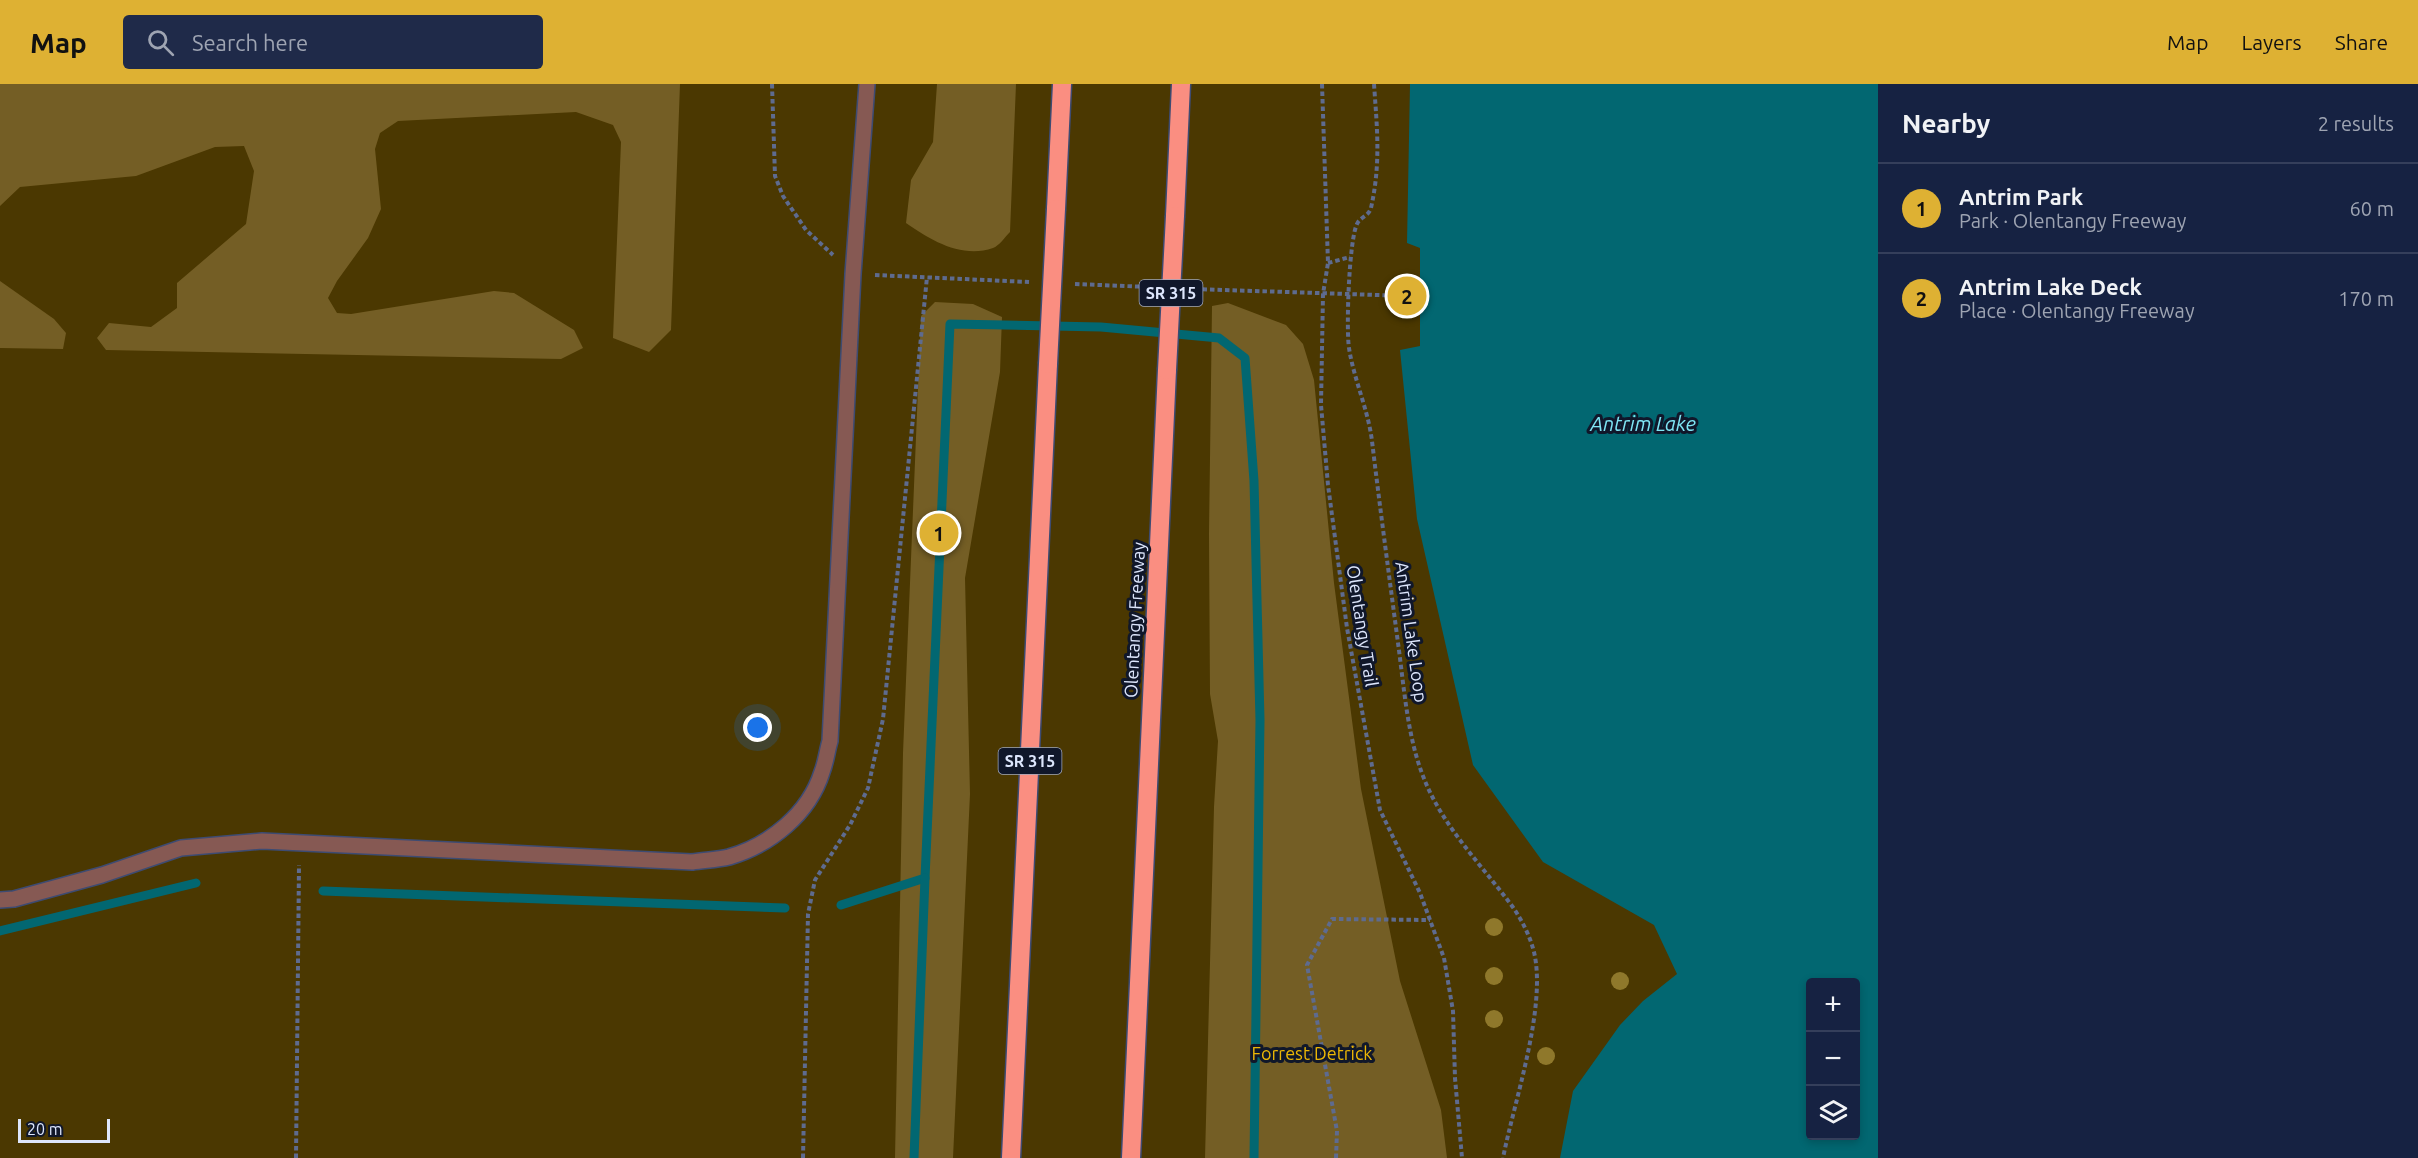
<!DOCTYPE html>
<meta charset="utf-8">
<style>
body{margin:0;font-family:Ubuntu,sans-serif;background:#1f2a49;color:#f1f3f6}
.controls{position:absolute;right:18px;bottom:18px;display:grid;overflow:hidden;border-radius:6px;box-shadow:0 3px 9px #0003}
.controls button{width:54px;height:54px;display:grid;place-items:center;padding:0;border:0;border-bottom:2px solid #353f5b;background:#162242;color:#f1f3f6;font:30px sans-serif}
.scale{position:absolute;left:18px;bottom:15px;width:92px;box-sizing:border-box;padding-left:6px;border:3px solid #dde6fc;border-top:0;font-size:16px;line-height:21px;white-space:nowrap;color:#dde6fc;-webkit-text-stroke:4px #10172a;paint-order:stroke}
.you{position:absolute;left:758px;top:644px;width:21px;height:21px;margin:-15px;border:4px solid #fff;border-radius:50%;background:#1a73e8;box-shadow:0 0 0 9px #1a73e833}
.badge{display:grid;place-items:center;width:39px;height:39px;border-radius:50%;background:#deb133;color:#111;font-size:20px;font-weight:700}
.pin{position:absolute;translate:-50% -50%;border:3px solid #fff;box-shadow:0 2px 6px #0006}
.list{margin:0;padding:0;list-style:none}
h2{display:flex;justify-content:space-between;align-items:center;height:78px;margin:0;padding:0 24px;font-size:26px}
h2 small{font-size:20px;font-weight:400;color:#9ea4b2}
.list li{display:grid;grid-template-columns:39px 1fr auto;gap:18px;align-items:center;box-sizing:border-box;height:90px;padding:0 24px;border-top:2px solid #353f5b}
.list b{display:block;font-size:22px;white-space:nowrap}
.list p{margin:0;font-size:20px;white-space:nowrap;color:#9ea4b2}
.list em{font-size:20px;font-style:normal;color:#9ea4b2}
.icon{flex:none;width:33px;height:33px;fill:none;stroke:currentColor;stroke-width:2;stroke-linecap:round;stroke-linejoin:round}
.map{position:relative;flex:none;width:1878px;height:1074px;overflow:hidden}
header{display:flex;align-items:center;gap:36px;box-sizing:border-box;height:84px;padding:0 30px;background:#deb133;color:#111}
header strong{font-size:28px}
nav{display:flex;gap:33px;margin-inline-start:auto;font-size:21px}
.search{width:420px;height:54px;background:#1f2a49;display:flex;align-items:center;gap:15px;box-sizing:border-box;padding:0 21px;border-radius:6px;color:#9ea4b2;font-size:22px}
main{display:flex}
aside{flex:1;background:#162242}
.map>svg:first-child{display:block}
.green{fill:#4b3801;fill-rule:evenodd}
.forest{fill:#745e25}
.water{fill:#026771;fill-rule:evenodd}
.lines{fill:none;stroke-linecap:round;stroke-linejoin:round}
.stream{stroke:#026771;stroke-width:9}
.minor-casing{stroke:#3d4b72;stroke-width:18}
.highway-casing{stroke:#3d4b72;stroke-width:21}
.path{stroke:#5e6b8f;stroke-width:4;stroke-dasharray:4.5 3;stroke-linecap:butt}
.minor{stroke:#865953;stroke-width:15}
.highway{stroke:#fa8e81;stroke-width:18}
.highway-bridge-casing{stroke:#3d4b72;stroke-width:21;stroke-linecap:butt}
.highway-bridge{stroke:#fa8e81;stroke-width:18}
.tree{fill:#8f782b}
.labels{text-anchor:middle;stroke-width:6;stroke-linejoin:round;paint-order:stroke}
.shield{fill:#10172a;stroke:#a0a8bd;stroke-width:1.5}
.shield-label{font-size:16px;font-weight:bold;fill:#dde6fc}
.street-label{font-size:18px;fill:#dde6fc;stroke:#10172a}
.park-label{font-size:18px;fill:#ebb606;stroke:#10172a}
.water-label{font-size:20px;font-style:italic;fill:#7fe6f5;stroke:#10172a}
</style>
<header>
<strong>Map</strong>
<div class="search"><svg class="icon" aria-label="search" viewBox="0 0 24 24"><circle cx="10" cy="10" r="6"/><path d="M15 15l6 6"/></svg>Search here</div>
<nav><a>Map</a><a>Layers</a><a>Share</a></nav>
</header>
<main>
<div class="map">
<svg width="1878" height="1074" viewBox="0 0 1878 1074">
<rect width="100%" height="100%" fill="#1e2d58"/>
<path class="green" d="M0,0H1878V1074H0ZM1810,898H1856V1052H1810Z"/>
<g class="forest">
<path d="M0,0H680L671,246L649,268L613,254L621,58L613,41L576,28L398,37L380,49L375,65L381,125L368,154L337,197L328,214L337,229L351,230L494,207L514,209L574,246L583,264L561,275L106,266L97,254L109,239L151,243L177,224V199L246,140L254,87L244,62L215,63L136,92L20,103L0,122Z"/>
<path d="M937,0H1016L1010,148C1005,153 999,162 993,164C962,175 930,156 906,139L911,96L933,58Z"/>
<path d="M0,197L54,235L66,249L63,265L0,264Z"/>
<path d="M935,218L973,220L1002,233L1000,288L965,494L970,710L953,1074H895L903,669L921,232Z"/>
<path d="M1228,219L1286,241L1303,260L1314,296L1334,499L1361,705L1400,897L1441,1026L1447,1074H1205L1214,723L1218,657L1210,610L1209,450L1212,222Z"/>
</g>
<path class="water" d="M1410,0H1878V1074H1560L1573,1007L1620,941L1643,917L1677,890L1654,841L1543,778L1473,681L1417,435L1400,266L1420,262V164L1407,159ZM1810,898H1856V1052H1810Z"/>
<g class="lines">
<g class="stream">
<path d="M323,807L785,824"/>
<path d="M841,821L925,794L950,240L1101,243L1219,254L1245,274L1254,397L1260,636L1254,1074"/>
<path d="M0,847L196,799"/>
<path d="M914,1074L925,794"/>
</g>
<g class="minor-casing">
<path id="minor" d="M0,816L14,815L102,791L181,764L262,757L692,778C704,776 717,776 729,773C770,761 809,730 822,688C826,678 827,667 830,657L853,190L867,0"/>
</g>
<g class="highway-casing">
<g id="highway">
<path d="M1056,125L1062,0"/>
<path d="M1175,132L1181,0"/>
<path d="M1011,1074L1048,280"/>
<path d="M1131,1074L1167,286"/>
</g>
</g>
<g class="path">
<path d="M772,0L775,92L783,112L806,146L833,171"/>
<path d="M1322,0L1328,179L1323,210L1321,321L1328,401L1347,544L1380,726L1420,809L1444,874L1453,927L1455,994L1462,1074"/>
<path d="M1374,0C1377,44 1381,79 1371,124C1369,132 1360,133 1357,140C1349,156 1346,245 1349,264C1354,296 1368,325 1372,357C1380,424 1389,491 1398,559C1404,602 1407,651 1423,692C1442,742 1481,780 1512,822C1522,836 1530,852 1534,868C1547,923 1514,1018 1503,1074"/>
<path d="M1328,179L1350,173"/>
<path d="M875,191L1029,198"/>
<path d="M1075,200L1149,203"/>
<path d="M1195,205L1407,212"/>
<path d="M296,1074L299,781"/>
<path d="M803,1074L808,830L815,796L850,741L868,704L883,635L927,193"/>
<path d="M1336,1074L1337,1047L1307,881L1332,835L1430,836"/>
</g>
<use href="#minor" class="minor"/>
<use href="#highway" class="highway"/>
<g class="highway-bridge-casing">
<g id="highway-bridge">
<path d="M1048,280L1056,125"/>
<path d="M1167,286L1175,132"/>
</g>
</g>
<use href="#highway-bridge" class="highway-bridge"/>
</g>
<g class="tree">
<circle cx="1494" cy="843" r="9"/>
<circle cx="1494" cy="892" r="9"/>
<circle cx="1620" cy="897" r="9"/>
<circle cx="1494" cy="935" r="9"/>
<circle cx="1546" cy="972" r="9"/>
</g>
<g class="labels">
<g class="shield">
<rect x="1139.5" y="196" width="63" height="26" rx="4.5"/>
<rect x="998.5" y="664" width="63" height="26" rx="4.5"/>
</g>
<g class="shield-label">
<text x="1171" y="215">SR 315</text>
<text x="1030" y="683">SR 315</text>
</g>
<g class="street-label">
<text transform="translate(1135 536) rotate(-87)" y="6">Olentangy Freeway</text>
<text transform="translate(1362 542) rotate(81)" y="6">Olentangy Trail</text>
<text transform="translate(1411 548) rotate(82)" y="6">Antrim Lake Loop</text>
</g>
<g class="park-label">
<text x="1312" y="976">Forrest Detrick</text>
</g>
<g class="water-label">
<text x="1643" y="347">Antrim Lake</text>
</g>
</g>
</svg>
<div class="controls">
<button>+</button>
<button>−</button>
<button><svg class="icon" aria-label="layers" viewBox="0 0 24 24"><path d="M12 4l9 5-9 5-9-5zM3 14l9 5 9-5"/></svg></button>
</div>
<div class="scale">20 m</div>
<div class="you"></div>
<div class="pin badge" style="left:939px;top:449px">1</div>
<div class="pin badge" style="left:1407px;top:212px">2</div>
</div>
<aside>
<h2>Nearby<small>2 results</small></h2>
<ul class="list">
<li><span class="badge">1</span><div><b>Antrim Park</b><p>Park · Olentangy Freeway</p></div><em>60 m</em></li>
<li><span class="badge">2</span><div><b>Antrim Lake Deck</b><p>Place · Olentangy Freeway</p></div><em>170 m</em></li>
</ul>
</aside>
</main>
